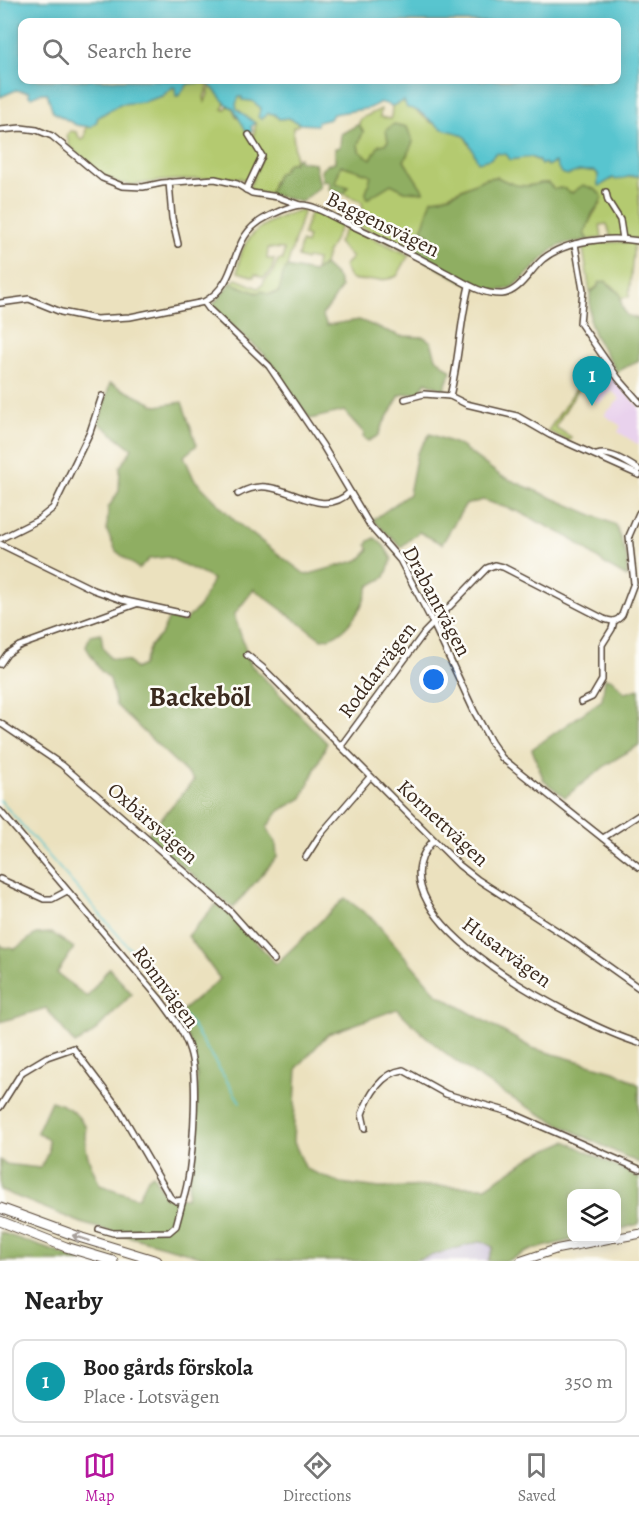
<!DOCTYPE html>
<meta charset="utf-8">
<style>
body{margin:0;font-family:Alegreya,serif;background:#f2f2f2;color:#222}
.controls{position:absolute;right:18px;bottom:18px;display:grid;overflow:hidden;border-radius:12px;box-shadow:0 3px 15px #0003}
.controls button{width:54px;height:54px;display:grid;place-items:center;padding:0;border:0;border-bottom:2px solid #e0e0e0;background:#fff;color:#222;font:30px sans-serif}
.you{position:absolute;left:434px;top:680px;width:21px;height:21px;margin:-15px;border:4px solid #fff;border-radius:50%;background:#1a73e8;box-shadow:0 0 0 9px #1a73e833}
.badge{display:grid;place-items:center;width:39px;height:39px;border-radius:50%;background:#b5179e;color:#fff;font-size:20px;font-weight:700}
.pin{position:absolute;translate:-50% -50px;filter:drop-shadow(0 2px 3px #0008)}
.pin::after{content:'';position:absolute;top:32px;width:21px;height:18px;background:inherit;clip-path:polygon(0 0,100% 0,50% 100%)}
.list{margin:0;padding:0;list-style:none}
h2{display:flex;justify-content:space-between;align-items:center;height:78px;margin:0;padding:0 24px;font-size:26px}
h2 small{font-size:20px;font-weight:400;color:#767676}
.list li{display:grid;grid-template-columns:39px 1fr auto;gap:18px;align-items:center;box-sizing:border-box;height:84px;margin:0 12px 12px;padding:0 12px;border:2px solid #e0e0e0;border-radius:12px}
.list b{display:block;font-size:22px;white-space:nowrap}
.list p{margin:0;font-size:20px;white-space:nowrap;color:#767676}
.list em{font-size:20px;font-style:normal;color:#767676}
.icon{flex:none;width:33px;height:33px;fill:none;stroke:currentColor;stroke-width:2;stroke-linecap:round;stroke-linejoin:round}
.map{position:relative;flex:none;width:639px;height:1261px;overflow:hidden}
.search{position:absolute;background:#fff;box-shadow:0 3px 15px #0003;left:18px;right:18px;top:18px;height:66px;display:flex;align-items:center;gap:15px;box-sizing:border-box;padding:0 21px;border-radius:12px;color:#767676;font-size:22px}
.sheet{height:174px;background:#fff}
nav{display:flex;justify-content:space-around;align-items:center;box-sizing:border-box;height:84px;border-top:2px solid #e0e0e0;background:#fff;font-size:16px;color:#767676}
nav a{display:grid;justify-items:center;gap:3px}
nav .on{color:#b5179e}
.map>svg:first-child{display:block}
.built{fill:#e9d2ed}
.industrial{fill:#c9bfd7}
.green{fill:#b4ca6f;stroke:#787a46;stroke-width:1.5}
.forest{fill:#8fae62;stroke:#656c40;stroke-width:1.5}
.water{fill:#58c5cf;stroke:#4a7876;stroke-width:1.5;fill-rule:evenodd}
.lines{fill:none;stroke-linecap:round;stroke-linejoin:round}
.stream{stroke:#58c5cf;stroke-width:1.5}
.street-casing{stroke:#554536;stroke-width:8}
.secondary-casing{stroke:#554536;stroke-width:10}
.highway-casing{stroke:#554536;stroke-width:11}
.street{stroke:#fff;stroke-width:5}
.secondary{stroke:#fff;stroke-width:8}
.highway{stroke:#fff;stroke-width:9}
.oneway{stroke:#a79f9a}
.labels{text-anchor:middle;stroke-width:5;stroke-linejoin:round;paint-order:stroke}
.street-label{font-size:21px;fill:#3b2a1e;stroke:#fdfcf7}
.district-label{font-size:27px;font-weight:bold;fill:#3b2a1e;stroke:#fdfcf7}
</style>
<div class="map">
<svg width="639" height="1261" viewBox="0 0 639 1261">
<rect width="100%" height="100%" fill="#fdfcf7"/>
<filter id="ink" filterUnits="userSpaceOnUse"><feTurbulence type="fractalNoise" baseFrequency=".0167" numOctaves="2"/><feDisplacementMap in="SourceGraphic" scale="12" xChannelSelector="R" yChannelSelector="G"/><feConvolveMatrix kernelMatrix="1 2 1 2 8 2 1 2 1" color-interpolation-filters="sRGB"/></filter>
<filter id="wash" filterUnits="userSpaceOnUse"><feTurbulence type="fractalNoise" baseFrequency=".008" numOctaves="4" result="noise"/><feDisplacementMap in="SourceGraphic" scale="24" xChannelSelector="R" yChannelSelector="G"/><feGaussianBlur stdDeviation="1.35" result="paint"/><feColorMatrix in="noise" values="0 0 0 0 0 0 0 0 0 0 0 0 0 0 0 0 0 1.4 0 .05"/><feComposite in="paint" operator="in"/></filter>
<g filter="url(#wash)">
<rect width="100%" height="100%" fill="#ebe1be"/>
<path class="built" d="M600,356L617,384L639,407V445L618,432L621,426L604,415L620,399L612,391L599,403L589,398L598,381L589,376L587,377Z"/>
<path class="industrial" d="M477,1241H482L493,1247L488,1261H412Z"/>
<g class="green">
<path d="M197,82L209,84L204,97L205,102L211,85L225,102L223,109L225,110L228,106L233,108L236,116L244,124L261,156L250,181L239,178H214L162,181L131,185L119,183L99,174L69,146L67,134L71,131L77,132L79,138L82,140L85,137L86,126L90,127L96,123L98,117L120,104L143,102L162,96L173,87H175L178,96L188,84Z"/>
<path d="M239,97L252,101L261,108L259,117L268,113L274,114L279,119L289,118L298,123V126L293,127C292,139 297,152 294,163H288L273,182L269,194L254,192L249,188L263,156L251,136L254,134L256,124L237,109L235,104Z"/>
<path d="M401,101H404L429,121L445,129L458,132L465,137L472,149L483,159H490L496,153H504L514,159L530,157L549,165L553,161L556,162L560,170L595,171L604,183L613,178L639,176V239L611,238L607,224L600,225L602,238L588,240L584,234C588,224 593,212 601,204L578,188L572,193L563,188L554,189L548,183L530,186H514L497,177L486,178L441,198L428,236L411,252L376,235L375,233L360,227L358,223L363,212L362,202L344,194L348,187L335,183L341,165L372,175L366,193L391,184L405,191L423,192L404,161L408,153L388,141L371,160L359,151L358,144L363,132L359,124L360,119L381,109L380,117L391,119L392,106Z"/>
<path d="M304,209L287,267L283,274L279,292C261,297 248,290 231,283L236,279L258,288L263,284L264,281L272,274L278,260H283L284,249L268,248L267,259H274C273,268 271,274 263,278L255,274L254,277L238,272C239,231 271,219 304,209Z"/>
<path d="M311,211L342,224L326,256L324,265L315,271L317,260L307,258L306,260L298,257L301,242L306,244L308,237L303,235Z"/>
<path d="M347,226L409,255L397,276C388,281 358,282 350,278L344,266L352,258L338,243Z"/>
<path d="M622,242L634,243L629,297H624L621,300C619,290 613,286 605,281L590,292L583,248L601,243Z"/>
<path d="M599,354L600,356L583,386H580L555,427L571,437L569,441L548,431Z"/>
</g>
<g class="forest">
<path d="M359,124L363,132L358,144L359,151L371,159L379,145L385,144L388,141L386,130L394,124L407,127L413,142L404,161L424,192L405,191L391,184L367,199L366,193L371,175L341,165L335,183L348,187L344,194L329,190L330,184L327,181L323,182L321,170L327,165L335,162V148L340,147L341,134Z"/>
<path d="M299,157V161L315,163L320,187L301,202L269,194L278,173L282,172L288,163H294L295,159Z"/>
<path d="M497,177C509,183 519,188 532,185C539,184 541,182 548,183L554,189L563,188L572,193L583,185L596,190L602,196C601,205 596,207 592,214C590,221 587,227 584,234L588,240L564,244L555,248C542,257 522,283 510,288C483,300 434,265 411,252L417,243L429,234L422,229L432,199C456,198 474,178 497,177Z"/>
<path d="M324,265L338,278L341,288L331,304L322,315L327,325L359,320L400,336L424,337L431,342L436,358L451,371L444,390L426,382L419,392L400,395L382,426L378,436L368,441L363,437L364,433L344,411L310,419L264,354L211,307L231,283L257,293L262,291C268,296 273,294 279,292L283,274L287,267L313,272Z"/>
<path d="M605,281L620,294L622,306L626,315L639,319V360L617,372L595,336L590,322V292L598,287V283Z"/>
<path d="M110,383L157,406L182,402L197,445L184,456L194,479L236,522L306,575L359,560L369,550L367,545L369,541L375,538L384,546L392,559L385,577L369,586C363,608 346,638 321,639L254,589L234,615L251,665L327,743L302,798L279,811L267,827L276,844L277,857L233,908L146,836L194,780L116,705L110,679L100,670L86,647L90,635L101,633L103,648L110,658L128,661L135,669L143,665L150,646L161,635L169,618L184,622L200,606L213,579L168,557L149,559L139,569L116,551L107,531L108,508L119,491L120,467L132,449L99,423Z"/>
<path d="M430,434L459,445L501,476L616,525L627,558V577L608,566L570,538L519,512L483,500L465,505L442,544L419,532L401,547L373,520L409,494L417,453Z"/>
<path d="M605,678L613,680L625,693L639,689V745L609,763L565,797L544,781L532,749L602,700Z"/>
<path d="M345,898L374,920L437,994L532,1048L617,1072L639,1085V1163C573,1132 506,1100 448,1055C430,1041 413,1025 397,1009L328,1034L297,1068L293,1140L306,1169L340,1183L380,1188L428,1186L486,1187L533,1156L566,1141L639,1178V1224L617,1230L616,1194H572V1238L576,1239L531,1250L507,1261H488L493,1247L482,1241L412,1261H211L203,1257L84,1224L0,1190V1160L5,1164L40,1168L49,1151L48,1140L37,1132L51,1101C68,1106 76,1112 86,1127C82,1149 91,1165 100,1185L138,1198L148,1178L153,1174L165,1197L187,1198C192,1160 205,1078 191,1044C187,1035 181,1025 176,1016L220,979L188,936L216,904L231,915L276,964Z"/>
<path d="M52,933L74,948L57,973L87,997L109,968L132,994L91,1035L75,1044L46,1008L0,1022V944L3,947L15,949L36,934Z"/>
<path d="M0,1232L82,1261H0Z"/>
</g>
<path class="water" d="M0,0H639V176H632L616,180L613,178L600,186L598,185V174L595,171H579L568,175L561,173L555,162L547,166L545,163L541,165L538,160L530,157L510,160C506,151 504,155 496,153L490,159L478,162C474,154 471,144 465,137C459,131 451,132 443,129C431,123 420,108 407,108L404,101L392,106L380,102L370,108L333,114L330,119L317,122V125L300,124L289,118L279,119L274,114L268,113L262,119L258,117L261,108L252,101L242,100V97H239L236,104L237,109L255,123L251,127L252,131L248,134L233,108C221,104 218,89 205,82L188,84L178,96H176L175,88L173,87L162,96L143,102L120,104L98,117L96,123L90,127L76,125L53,112L47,93H40L32,97L29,96V92L16,90L0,97ZM22,22H616V80H22Z"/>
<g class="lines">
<path class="stream" d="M0,800L146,967L192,1025L240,1102"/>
</g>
</g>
<g filter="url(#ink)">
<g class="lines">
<g class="street-casing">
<g id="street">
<path d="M0,130L21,128L37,130L52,136L102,178L122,186L143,187L162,183L215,179L237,184L252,193L278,197L300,205"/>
<path d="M169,182L172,218L178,244"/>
<path d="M246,190L262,156L249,135"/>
<path d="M606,192L608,201L620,220L623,239"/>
<path d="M575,244L583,290L580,323L618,378L639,402"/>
<path d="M204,302L209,309L269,366L323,446L371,527L400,560L433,623L474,711L491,742L502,758L639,867"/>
<path d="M0,303L29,299L61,312L96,319L130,317L204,302C244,279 225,238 267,217C277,212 291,205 302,205C314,205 329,215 340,220C375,236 409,252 443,271C461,280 480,295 502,294C520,292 530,270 543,259C567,240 609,236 639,241"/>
<path d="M450,396C459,360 460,322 469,286"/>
<path d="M405,399L424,394L450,396L466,404L517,416L550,435L639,475"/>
<path d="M597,455C609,450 628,463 639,470"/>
<path d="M238,494C247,489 256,486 266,487C294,489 324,518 350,492"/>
<path d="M0,539L38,520L53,508L90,432L102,396"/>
<path d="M0,544L94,590L122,600L185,614"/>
<path d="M247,655L263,668L459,865L477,879L573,941L639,988"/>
<path d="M0,664L7,654L19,646L136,604"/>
<path d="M581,702L592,697L602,680V645L612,629L614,621"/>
<path d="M0,723L62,765L230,911L274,960"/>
<path d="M341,746L424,633L487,568L495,565L503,567L604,619C612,622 617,622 622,615L634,583L629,536L639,513"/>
<path d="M0,811L159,998C171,1014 184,1031 190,1051C199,1080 193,1170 183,1200L176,1201L170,1197L119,1109L73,1048L47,1057L22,1072L0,1107"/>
<path d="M603,838L639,815"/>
<path d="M433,841C362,917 585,1027 639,1043"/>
<path d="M306,857L320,835L370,777"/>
<path d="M0,879L44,899H52L67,891"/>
<path d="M365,1128L362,1114C369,1095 382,1073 403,1070L446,1094L509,1112L639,1169"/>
<path d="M99,1229L113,1233L169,1232L176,1226L183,1200"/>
</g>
</g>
<g class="secondary-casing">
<g id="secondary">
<path d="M616,1238L639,1234"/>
<path d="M521,1261L557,1249L613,1238"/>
</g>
</g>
<g class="highway-casing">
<g id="highway">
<path d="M0,1208L82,1238L157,1261"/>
<path d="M0,1221L66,1247L113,1261"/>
</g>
</g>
<use href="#street" class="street"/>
<use href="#secondary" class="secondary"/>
<use href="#highway" class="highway"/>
</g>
<defs><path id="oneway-shaft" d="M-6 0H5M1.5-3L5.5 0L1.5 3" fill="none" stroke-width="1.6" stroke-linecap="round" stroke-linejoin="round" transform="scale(1.5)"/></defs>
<use class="oneway" href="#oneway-shaft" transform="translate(81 1238) rotate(-162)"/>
</g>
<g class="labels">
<g class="street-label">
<text transform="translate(383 224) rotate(26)" y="7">Baggensvägen</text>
<text transform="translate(437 601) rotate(62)" y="7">Drabantvägen</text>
<text transform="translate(377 670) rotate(-53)" y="7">Roddarvägen</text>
<text transform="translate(153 823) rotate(41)" y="7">Oxbärsvägen</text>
<text transform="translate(443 823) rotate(43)" y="7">Kornettvägen</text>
<text transform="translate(507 952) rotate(36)" y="7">Husarvägen</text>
<text transform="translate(166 987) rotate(53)" y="7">Rönnvägen</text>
</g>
<g class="district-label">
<text x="200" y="706">Backeböl</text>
</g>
</g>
</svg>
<div class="controls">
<button><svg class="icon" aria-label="layers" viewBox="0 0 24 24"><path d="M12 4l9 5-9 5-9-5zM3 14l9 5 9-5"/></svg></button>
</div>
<div class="you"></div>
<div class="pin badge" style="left:592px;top:406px;background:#0f9aa8">1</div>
<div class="search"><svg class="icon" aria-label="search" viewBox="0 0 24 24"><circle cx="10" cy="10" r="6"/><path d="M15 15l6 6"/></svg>Search here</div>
</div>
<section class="sheet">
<h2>Nearby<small></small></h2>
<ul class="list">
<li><span class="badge" style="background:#0f9aa8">1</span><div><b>Boo gårds förskola</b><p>Place · Lotsvägen</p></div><em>350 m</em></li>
</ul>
</section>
<nav>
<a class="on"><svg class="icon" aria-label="map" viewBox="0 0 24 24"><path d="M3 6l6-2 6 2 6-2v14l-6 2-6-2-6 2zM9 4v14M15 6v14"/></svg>Map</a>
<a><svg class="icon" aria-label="directions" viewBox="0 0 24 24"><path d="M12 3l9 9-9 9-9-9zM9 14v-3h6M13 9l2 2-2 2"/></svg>Directions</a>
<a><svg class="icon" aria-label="saved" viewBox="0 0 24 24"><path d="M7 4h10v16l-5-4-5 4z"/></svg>Saved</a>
</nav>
